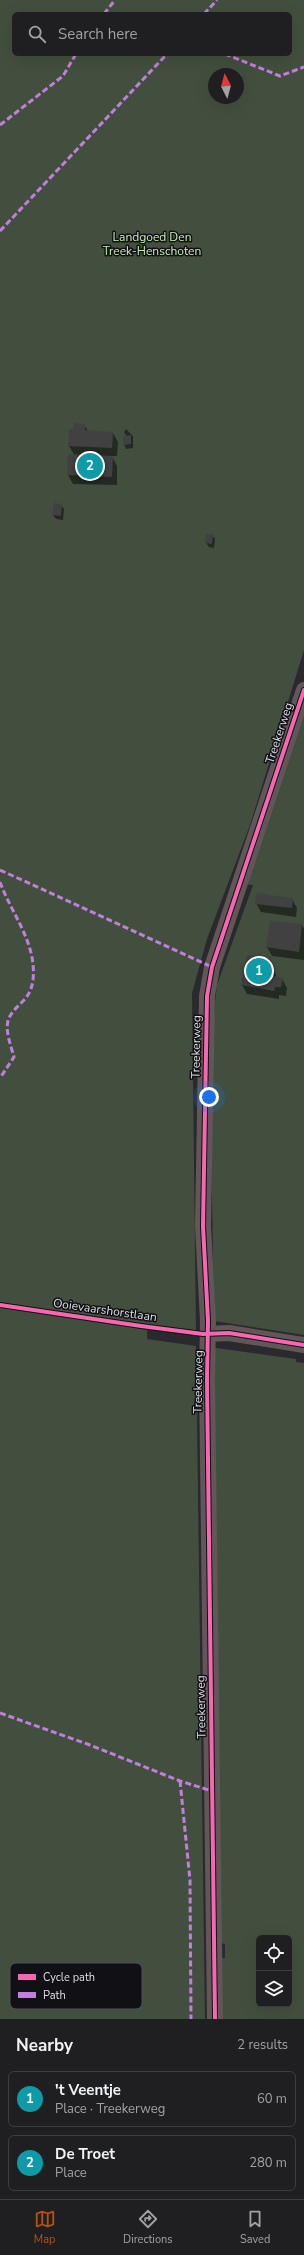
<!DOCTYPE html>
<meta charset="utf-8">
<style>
body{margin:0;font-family:"Nunito Sans",sans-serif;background:#2c2c2f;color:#f1f3f6}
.controls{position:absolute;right:12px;bottom:12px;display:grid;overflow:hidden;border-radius:6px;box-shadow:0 4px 16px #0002}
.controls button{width:36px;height:36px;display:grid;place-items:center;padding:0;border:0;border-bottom:1px solid #3c3d40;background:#1f1f22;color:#f1f3f6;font:20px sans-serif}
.compass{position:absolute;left:208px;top:68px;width:36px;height:36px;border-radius:50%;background:#1f1f22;box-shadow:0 4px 16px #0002;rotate:354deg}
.you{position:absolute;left:209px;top:1097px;width:14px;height:14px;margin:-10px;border:3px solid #fff;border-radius:50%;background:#1a73e8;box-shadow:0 0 0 6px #1a73e833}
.badge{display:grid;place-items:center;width:26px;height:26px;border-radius:50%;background:#b45309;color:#fff;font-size:13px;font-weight:700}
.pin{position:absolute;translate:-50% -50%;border:2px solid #fff;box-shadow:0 1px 4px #0006}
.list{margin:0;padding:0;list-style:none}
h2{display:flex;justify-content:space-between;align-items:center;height:52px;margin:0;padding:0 16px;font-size:17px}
h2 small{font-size:13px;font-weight:400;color:#a1a2a5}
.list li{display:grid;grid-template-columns:26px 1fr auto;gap:12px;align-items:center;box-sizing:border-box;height:56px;margin:0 8px 8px;padding:0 8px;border:1px solid #3c3d40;border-radius:6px}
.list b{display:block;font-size:15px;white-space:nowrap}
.list p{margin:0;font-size:13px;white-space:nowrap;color:#a1a2a5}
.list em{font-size:13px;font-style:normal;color:#a1a2a5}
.icon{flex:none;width:22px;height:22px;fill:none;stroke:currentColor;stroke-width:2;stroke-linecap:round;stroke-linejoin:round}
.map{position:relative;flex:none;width:304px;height:2019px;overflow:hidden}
.search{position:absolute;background:#1f1f22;box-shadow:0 4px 16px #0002;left:12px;right:12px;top:12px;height:44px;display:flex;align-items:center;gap:10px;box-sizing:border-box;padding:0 14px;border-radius:6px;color:#a1a2a5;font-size:15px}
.sheet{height:180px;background:#1f1f22}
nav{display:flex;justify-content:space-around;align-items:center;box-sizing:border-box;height:56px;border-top:1px solid #3c3d40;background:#1f1f22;font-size:11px;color:#a1a2a5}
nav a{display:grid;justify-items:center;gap:2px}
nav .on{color:#b45309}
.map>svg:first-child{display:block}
.green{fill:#434f3e;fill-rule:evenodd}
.shadow{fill:#0007}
.building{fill:#424142}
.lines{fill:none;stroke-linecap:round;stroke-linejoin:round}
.minor{stroke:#615658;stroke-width:16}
.quiet{stroke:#c07fdc;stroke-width:3;stroke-dasharray:6 3;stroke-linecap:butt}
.cycleway-casing{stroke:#101015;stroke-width:6}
.cycleway{stroke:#f766af;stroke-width:4}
.labels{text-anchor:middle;stroke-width:3;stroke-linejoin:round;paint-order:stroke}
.park-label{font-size:12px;fill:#c7efb4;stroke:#101015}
.street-label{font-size:12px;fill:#dedee6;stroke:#101015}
.key{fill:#101015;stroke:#4e4e54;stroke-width:1}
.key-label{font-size:11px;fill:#dedee6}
</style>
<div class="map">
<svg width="304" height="2019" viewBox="0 0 304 2019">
<rect width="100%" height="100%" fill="#29292e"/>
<g class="green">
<path d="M0,0H304V650L250,825L207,939L192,993L196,1332L147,1325V1339L196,1346L205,2019H0ZM14,14H290V54H14ZM214,74H238V98H214Z"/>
<path d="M304,691V1335L214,1321L210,1067L215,1003L217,985L253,885L243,884Z"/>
<path d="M209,1347L296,1359V1362L304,1363V2019H221L220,1958H225V1944L220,1943ZM259,1938H289V2004H259Z"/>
</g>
<g class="shadow">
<path d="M84,425L88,431L113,433L118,442L117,456H112L117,466V485L73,484L68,475L75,456L69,446L75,430Z"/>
<path d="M126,429L133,436V448L126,449L124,444L127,437L124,432Z"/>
<path d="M61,505L64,509L63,520L56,519L53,515Z"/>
<path d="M212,535L215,539L214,548L209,547L206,543Z"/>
<path d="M292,899L297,908L296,917L261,912L256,903Z"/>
<path d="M302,925L304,929V960L272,956L267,947Z"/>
<path d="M270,960L277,978L282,979L287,988L286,996L279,995V999L247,994L242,985Z"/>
</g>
<g class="building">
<path d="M74,423L85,424V430L113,432L112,448L68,446L69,429H74Z"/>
<path d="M131,435V444L123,445V436Z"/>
<path d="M68,454L113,456L112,477L67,475Z"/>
<path d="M54,503L62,504L61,516L52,515Z"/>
<path d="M206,534H213L212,544L205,543Z"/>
<path d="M256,893L293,898L292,908L255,904Z"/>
<path d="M270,921L302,924L299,952L266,947Z"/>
<path d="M247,955L270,959L269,967L273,968L272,975L283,978L281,987H275L274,991L241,985Z"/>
</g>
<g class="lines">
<g class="minor">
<path d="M208,1334L229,1333L304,1345"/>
<path d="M215,2019L207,1380L208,1321L203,1226L207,996L212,967L304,690"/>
</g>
<g class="quiet">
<path d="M104,14L115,0"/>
<path d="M204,14L217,0"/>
<path d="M225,54L280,76L304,67"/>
<path d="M0,125L63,76L76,54"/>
<path d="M0,231L167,54"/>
<path d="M0,870L212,967"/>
<path d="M0,882C12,915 37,943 33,980C30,1002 16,1003 9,1018C4,1029 11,1046 14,1057L0,1078"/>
<path d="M0,1713L90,1745L180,1781L212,1791"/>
<path d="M180,1781L190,1880L191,2019"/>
</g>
<g class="cycleway-casing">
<g id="cycleway">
<path d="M0,1305L141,1326L203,1334L229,1333L304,1345"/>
<path d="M215,2019L207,1380L208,1321L203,1226L207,996L212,967L304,690"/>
</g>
</g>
<use href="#cycleway" class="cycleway"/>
</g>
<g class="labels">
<g class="park-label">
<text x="152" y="241">Landgoed Den<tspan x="152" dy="14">Treek-Henschoten</tspan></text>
</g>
<g class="street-label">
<text transform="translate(279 733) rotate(-72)" y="4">Treekerweg</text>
<text transform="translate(196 1047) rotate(-89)" y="4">Treekerweg</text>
<text transform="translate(105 1310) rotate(8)" y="4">Ooievaarshorstlaan</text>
<text transform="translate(198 1382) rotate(-89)" y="4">Treekerweg</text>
<text transform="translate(201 1707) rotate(-91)" y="4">Treekerweg</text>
</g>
</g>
<rect x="10" y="1963" width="132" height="46" rx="6" class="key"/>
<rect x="18" y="1974" width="18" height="6" fill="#f766af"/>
<rect x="18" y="1992" width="18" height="6" fill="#c07fdc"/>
<g class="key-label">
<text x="43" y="1981">Cycle path</text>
<text x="43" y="1999">Path</text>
</g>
</svg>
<div class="controls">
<button><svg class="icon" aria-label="locate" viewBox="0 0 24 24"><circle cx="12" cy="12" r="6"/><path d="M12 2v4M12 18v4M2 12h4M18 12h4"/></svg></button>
<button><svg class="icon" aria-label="layers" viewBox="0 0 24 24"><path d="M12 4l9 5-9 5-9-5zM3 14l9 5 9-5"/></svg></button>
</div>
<svg class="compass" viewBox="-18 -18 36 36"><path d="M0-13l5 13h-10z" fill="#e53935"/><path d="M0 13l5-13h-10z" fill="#a1a2a5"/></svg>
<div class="you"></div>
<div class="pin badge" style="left:259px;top:971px;background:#0f9aa8">1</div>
<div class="pin badge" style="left:90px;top:466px;background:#0f9aa8">2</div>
<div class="search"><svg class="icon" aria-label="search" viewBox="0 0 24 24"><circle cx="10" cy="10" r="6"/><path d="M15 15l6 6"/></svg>Search here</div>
</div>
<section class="sheet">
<h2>Nearby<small>2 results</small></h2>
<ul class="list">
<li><span class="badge" style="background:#0f9aa8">1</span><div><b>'t Veentje</b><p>Place · Treekerweg</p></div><em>60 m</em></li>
<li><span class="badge" style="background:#0f9aa8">2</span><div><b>De Troet</b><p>Place</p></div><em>280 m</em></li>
</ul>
</section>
<nav>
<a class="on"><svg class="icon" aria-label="map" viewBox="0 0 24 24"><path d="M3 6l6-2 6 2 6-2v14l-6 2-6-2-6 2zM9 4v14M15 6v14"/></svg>Map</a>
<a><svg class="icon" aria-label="directions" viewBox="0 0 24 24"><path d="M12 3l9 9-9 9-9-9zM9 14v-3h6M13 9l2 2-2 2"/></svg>Directions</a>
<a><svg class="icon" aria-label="saved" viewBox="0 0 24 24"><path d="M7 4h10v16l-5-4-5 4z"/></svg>Saved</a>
</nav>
